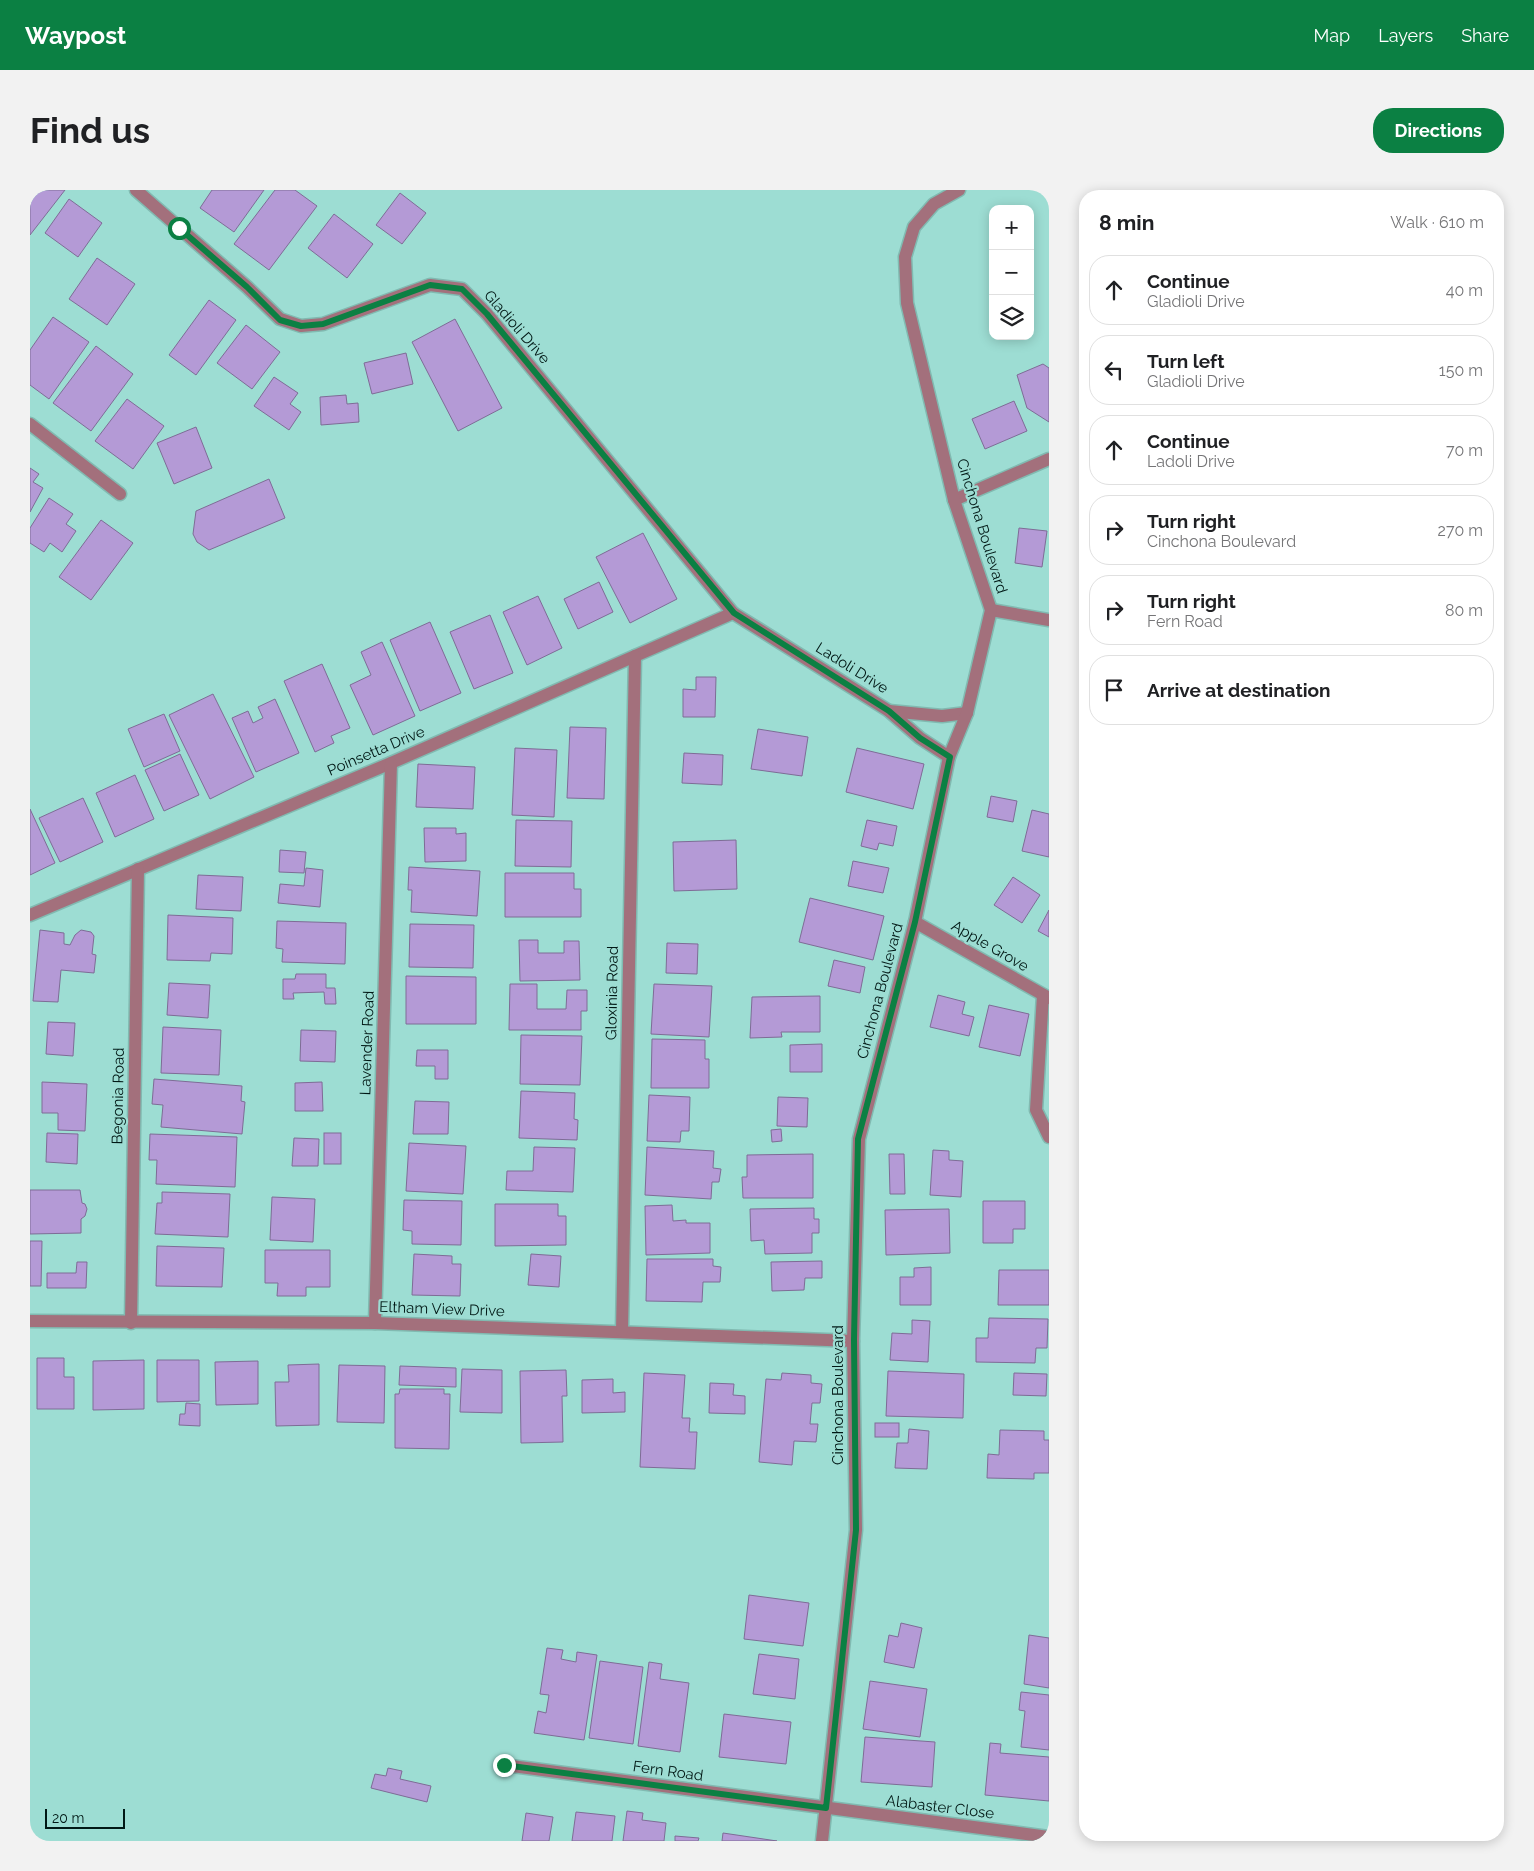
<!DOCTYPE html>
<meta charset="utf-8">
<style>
body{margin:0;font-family:Raleway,sans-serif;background:#f2f2f2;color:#202124}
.controls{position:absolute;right:15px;top:15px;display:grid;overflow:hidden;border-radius:10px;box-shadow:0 2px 12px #0003}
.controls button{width:45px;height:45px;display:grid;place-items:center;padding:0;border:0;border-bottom:1px solid #e0e0e0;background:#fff;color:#202124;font:25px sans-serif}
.scale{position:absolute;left:15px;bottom:12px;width:80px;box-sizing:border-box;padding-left:5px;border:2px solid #001815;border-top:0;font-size:14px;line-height:18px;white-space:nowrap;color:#001815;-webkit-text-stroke:4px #9dddd3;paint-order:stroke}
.stop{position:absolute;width:15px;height:15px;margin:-11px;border:4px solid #0b8043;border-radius:50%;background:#fff}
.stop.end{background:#0b8043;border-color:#fff;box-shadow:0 1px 5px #0008}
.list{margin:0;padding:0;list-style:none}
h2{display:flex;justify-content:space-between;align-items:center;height:65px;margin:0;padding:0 20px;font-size:21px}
h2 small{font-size:16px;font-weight:400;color:#757577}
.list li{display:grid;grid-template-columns:32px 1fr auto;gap:15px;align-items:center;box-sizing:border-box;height:70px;margin:0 10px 10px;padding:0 10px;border:1px solid #e0e0e0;border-radius:20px}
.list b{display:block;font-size:19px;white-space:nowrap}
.list p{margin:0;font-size:16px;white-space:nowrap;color:#757577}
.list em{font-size:16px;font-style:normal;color:#757577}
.icon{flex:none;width:28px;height:28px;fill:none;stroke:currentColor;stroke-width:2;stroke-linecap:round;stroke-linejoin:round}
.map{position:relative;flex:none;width:1019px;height:1651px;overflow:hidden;border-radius:20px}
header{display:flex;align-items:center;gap:30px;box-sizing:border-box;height:70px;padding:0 25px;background:#0b8043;color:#fff}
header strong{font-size:24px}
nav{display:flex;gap:28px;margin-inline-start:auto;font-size:18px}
.intro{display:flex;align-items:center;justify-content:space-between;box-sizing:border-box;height:120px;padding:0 30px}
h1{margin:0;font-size:35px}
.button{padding:12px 22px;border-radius:20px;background:#0b8043;color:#fff;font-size:18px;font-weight:700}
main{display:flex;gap:30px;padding:0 30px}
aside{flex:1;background:#fff;border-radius:20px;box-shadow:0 2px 12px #0003}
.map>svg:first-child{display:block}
.building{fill:#b49ad6;stroke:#7e6c96}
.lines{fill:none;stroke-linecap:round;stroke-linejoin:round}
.minor-casing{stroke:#81bab1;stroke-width:15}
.minor{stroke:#a3707c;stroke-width:12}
.route{stroke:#0b8043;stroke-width:6}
.labels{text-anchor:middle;stroke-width:4.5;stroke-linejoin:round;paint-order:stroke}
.street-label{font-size:15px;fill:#001815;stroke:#9dddd3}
</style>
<header>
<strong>Waypost</strong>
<nav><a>Map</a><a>Layers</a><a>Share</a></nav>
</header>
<div class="intro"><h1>Find us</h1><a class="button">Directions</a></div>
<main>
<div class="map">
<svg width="1019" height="1651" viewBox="0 0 1019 1651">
<rect width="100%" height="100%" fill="#9dddd3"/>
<g class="building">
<path d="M0,0H35L0,45Z"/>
<path d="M182,0H234L204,42L170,18Z"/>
<path d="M245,0H265L287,16L239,80L204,54Z"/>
<path d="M370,3L396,23L372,54L346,35Z"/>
<path d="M39,9L72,33L48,67L15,43Z"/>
<path d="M304,24L343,54L317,88L278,58Z"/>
<path d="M67,68L105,94L77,135L39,109Z"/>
<path d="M179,110L206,130L166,185L139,165Z"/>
<path d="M23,127L59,152L19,209L0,195V160Z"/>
<path d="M425,129L472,218L428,241L382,152Z"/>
<path d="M216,135L250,162L222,199L187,173Z"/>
<path d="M66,156L103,184L61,241L23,213Z"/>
<path d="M376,163L383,194L342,204L334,173Z"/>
<path d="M1013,174L1019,178V232L997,218L987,185Z"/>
<path d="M244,187L268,203L260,214L271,222L259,240L224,216Z"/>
<path d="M316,205L317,214L328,213L329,232L291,235L290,207Z"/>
<path d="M97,209L134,236L103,279L65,251Z"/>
<path d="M984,211L997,241L955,259L942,229Z"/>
<path d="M166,237L182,278L144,294L127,253Z"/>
<path d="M0,278L9,284L3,292L13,298L0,322Z"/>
<path d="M239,289L255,328L179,360L167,352L163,344L166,321Z"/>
<path d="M19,308L43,324L36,334L46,341L32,362L20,353L14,362L0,353V338Z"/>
<path d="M71,330L103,353L61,410L29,387Z"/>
<path d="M989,338L1017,341L1012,377L985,373Z"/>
<path d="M613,343L647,409L600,433L566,367Z"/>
<path d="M569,392L583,422L548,439L534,409Z"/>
<path d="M508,406L532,458L497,475L473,422Z"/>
<path d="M460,425L483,483L444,499L420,442Z"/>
<path d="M400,432L431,503L390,521L360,450Z"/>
<path d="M352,452L385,526L343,545L320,495L341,485L331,462Z"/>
<path d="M292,474L320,538L301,546L304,553L285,562L254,491Z"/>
<path d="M666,487H686L685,527H653V499L666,500Z"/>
<path d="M183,504L224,587L180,609L139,525Z"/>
<path d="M245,509L269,563L226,582L202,528L218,521L223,533L233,528L228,517Z"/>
<path d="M134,524L150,561L114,577L98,539Z"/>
<path d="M540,537L576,538L574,609L537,608Z"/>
<path d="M728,539L778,547L772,586L721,579Z"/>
<path d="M485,558L527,560L524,627L482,625Z"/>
<path d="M827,558L894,574L883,619L816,602Z"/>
<path d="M654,563L693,565L692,595L652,593Z"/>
<path d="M150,564L169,605L134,621L115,580Z"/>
<path d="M388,574L445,577L443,619L386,617Z"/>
<path d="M105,585L124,629L85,647L66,603Z"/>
<path d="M961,606L987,611L983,632L957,627Z"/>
<path d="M53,608L73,652L30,672L9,628Z"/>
<path d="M0,619L25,673L0,685Z"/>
<path d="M1002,620L1019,624V667L992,661Z"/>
<path d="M486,630L542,631L541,677L485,676Z"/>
<path d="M837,630L867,636L863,656L849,653L847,660L831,656Z"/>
<path d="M394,638H426V644L436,643V671L395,672Z"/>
<path d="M706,650L707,699L644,701L643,652Z"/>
<path d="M250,660L276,662L274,683L249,682Z"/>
<path d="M823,671L859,678L853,703L818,696Z"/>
<path d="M379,677L450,681L447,726L381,722L382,700H378Z"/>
<path d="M276,678L293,680L290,717L248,713L250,694L274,696Z"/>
<path d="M475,683H544V699H551V727H475Z"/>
<path d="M168,685L213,687L211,721L166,719Z"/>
<path d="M983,687L1010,705L992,733L964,715Z"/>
<path d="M780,708L854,726L843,770L769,752Z"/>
<path d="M1019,720V747L1008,741Z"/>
<path d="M138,725L203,728L202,764L181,763L180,771L137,770Z"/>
<path d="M247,731L316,733L315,774L252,772L253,759L246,758Z"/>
<path d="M380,734L444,735L443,778L379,777Z"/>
<path d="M10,740L34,743V754L40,755L45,745L51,740L61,742L64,746L62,764L66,765L64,783L31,780L28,812L3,811Z"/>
<path d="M489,750H508V763H534V751H549L550,790L490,791Z"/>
<path d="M637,753L668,754L667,784L636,783Z"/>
<path d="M804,770L835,777L830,803L798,796Z"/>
<path d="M266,784H296V798H305L306,814H295L294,802L263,803L264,809H253V789H265Z"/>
<path d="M376,786L446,787V834H376Z"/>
<path d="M139,793L180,795L178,828L137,825Z"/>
<path d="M480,794H507V819H536L537,800H557V821H551V840H479Z"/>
<path d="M624,794L682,796L679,847L621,844Z"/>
<path d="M908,805L935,812L932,824L944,827L939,846L900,837Z"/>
<path d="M790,806V842H751L752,847L720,848L722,807Z"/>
<path d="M959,815L999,824L990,866L949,857Z"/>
<path d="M18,832L45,833L43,866L16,864Z"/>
<path d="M133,837L191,840L189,885L131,883Z"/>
<path d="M271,840L306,841L305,872L270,871Z"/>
<path d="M491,845L552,846L550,895L490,894Z"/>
<path d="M622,849L675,850V869H679V898H621Z"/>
<path d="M792,854V882H760V855Z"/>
<path d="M387,860H418V889H405V876H386Z"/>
<path d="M124,889L212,896L211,911L215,912L212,944L131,937L133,915L122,914Z"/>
<path d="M12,892L57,894L55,941L28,940V923H12Z"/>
<path d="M292,892L293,921H265V893Z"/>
<path d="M491,901L545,903L544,929L548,930L547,950L489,948Z"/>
<path d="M619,905L660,907L659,941H651L650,952L617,951Z"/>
<path d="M748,907L778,908L777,937L747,936Z"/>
<path d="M385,911L419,912L418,944H383Z"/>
<path d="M751,939L752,951L742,952L741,940Z"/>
<path d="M17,943L48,944L47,974L16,972Z"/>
<rect x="294" y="943" width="17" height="31"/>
<path d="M120,944L207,947L205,997L126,994L127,970H119Z"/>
<path d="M264,948L289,949L288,976H262Z"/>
<path d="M379,953L436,956L433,1004L376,1001Z"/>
<path d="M504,957L545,958L543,1002L476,1000L477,981H503Z"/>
<path d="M617,957L684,961L683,978L691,979L689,992H682L681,1009L615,1005Z"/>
<path d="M903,960L919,961V970L933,971L931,1007L900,1005Z"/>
<path d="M783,964V1008H713L712,987H717V965Z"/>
<path d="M859,964H874L875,1004H860Z"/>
<path d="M0,1000H50L52,1013L55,1014L57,1019L55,1026L51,1029V1043L0,1044Z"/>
<path d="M132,1002L200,1004L198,1047L125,1044L127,1013H132Z"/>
<path d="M242,1007L285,1009L283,1052L240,1050Z"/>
<path d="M374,1010L432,1011L431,1055L382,1054V1041L373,1040Z"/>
<path d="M953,1011H995V1039H983V1053H953Z"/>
<path d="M465,1014H528V1026H536V1055L465,1056Z"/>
<path d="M642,1015L643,1031L656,1030V1033H680V1063L616,1065L615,1016Z"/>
<path d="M784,1018V1029H789V1043H782V1063L735,1064L734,1050L721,1051L720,1019Z"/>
<path d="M919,1019L920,1063L856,1065L855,1020Z"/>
<path d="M0,1051H12L11,1096H0Z"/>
<path d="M127,1056L194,1058L192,1097L126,1096Z"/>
<path d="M235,1060H300V1097H276V1106H247L248,1093H235Z"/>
<path d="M384,1064L422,1066V1074H431L430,1106L382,1105Z"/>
<path d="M501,1064L531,1066L529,1097L498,1095Z"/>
<path d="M617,1069H683V1076L691,1077L690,1092H673L672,1112L616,1111Z"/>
<path d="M792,1071V1088H775L774,1100L742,1101L741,1072Z"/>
<path d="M47,1072H57L56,1098H17V1083H46Z"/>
<path d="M901,1077V1115H870V1087H884V1078Z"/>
<path d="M969,1080H1019V1115H968Z"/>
<path d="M959,1128L1018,1129L1017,1158H1006L1005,1173L946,1172V1148H958Z"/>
<path d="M882,1130L900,1131L898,1172L860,1170L862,1143L882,1144Z"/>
<path d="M7,1168H34V1187H44V1219H7Z"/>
<path d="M114,1170V1219L63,1220V1171Z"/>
<path d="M127,1170H169V1211L127,1212Z"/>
<path d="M228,1171V1214L186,1215L185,1172Z"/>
<path d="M289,1174V1235L246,1236L245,1192H259L258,1175Z"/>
<path d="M309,1175L355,1176L354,1233L307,1232Z"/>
<path d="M370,1176L426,1178V1197L369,1195Z"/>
<path d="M432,1179L472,1180V1223L430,1222Z"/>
<path d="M536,1180L537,1206H532L533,1252L491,1253L490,1181Z"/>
<path d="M858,1181L934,1184L933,1228L856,1226Z"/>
<path d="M614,1183L655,1185L652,1228H660L659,1242H667L665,1279L610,1277Z"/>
<path d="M752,1183L781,1185V1193L792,1194L790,1213H782L780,1234H788L786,1252L764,1251L762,1275L729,1272L736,1189L751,1190Z"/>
<path d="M984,1183L1017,1184L1016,1206L983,1205Z"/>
<path d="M583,1189V1203L595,1202V1222L552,1223V1190Z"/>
<path d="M680,1193L704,1194L703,1205L715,1206V1224L679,1223Z"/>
<path d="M370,1199H414V1204H420L419,1259L365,1258V1204H369Z"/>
<path d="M156,1213L170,1214V1236L149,1235L150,1224H155Z"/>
<rect x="845" y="1233" width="24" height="14"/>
<path d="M879,1239L899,1241L897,1279L865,1278L867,1253H878Z"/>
<path d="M970,1240L1014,1241V1250H1019V1283H1004V1289L957,1288L958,1264L969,1265Z"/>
<path d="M719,1405L779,1413L773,1456L714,1449Z"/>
<path d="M871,1433L892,1438L884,1478L854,1472L859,1445L868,1447Z"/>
<path d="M999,1445L1019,1448V1498L994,1494Z"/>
<path d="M517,1458L533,1460L531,1469L546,1472L547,1462L567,1465L554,1550L504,1543L508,1521L516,1523L519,1505L510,1504Z"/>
<path d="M729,1464L769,1469L765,1509L723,1504Z"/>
<path d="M570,1471L613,1477L603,1554L559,1548Z"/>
<path d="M619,1472L632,1474L630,1489L659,1493L650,1562L608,1556Z"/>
<path d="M840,1491L897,1499L890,1547L833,1539Z"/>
<path d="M991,1502L1019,1505V1560L991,1557L995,1521L989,1520Z"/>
<path d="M694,1524L761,1532L756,1574L689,1567Z"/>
<path d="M835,1547L905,1552L902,1597L831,1592Z"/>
<path d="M960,1553L971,1554L970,1563L1019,1567V1611L955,1605Z"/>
<path d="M358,1578L372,1581L370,1589L401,1596L397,1612L341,1598L345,1584L356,1586Z"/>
<path d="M597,1621L613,1623L612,1630L636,1633L634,1651H593Z"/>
<path d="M546,1622L585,1626L582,1651H542Z"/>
<path d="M496,1623L523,1627L519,1651H492Z"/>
<path d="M693,1643L747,1651H692Z"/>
<path d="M645,1646L669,1648L668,1651H645Z"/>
</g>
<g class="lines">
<g class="minor-casing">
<g id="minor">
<path d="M106,0L217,97L250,129L271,136L293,134L400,95L432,99L457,124L703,423L859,521L890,548L919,567"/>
<path d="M0,234L90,304"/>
<path d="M924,310L1019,269"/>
<path d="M961,420L1019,430"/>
<path d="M859,521L912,526L937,523"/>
<path d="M0,725L361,573L703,423"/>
<path d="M885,732L1019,808"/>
<path d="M1013,805L1006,920L1019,947"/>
<path d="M0,1131L345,1133L823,1151"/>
<path d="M101,1133L108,679"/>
<path d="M345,1133L361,573"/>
<path d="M592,1141L605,466"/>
<path d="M474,1575L1019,1647"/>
<path d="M792,1651L826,1340L823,1151L829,949L885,732L919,567L937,523L961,420L924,310L877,113L875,67L884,37L904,14L929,0"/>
</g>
</g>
<use href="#minor" class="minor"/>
</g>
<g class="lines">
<path class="route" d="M149,38L217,97L250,130L271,136L293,134L400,95L432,99L457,124L704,423L859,521L890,548L920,567L885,732L828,949L824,1150L826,1340L796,1618L474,1575"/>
</g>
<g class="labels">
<g class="street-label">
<text transform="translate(487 137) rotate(49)" y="5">Gladioli Drive</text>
<text transform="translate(952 336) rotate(73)" y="5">Cinchona Boulevard</text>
<text transform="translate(822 478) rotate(32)" y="5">Ladoli Drive</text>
<text transform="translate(346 561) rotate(-23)" y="5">Poinsetta Drive</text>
<text transform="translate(960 756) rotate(30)" y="5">Apple Grove</text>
<text transform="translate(850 801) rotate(-75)" y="5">Cinchona Boulevard</text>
<text transform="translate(582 803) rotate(-89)" y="5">Gloxinia Road</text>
<text transform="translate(337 853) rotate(-88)" y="5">Lavender Road</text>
<text transform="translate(88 906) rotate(-89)" y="5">Begonia Road</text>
<text transform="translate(412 1119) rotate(2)" y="5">Eltham View Drive</text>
<text transform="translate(808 1205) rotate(-90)" y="5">Cinchona Boulevard</text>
<text transform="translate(638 1581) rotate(8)" y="5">Fern Road</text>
<text transform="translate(910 1617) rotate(7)" y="5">Alabaster Close</text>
</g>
</g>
</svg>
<div class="controls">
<button>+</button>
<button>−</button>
<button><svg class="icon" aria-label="layers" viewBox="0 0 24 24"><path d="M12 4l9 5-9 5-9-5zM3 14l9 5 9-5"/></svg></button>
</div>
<div class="scale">20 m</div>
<div class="stop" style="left:149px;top:38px"></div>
<div class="stop end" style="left:474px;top:1575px"></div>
</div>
<aside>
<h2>8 min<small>Walk · 610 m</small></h2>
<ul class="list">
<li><svg class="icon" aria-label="ahead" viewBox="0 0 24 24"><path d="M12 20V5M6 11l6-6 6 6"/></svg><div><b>Continue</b><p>Gladioli Drive</p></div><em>40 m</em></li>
<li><svg class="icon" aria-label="left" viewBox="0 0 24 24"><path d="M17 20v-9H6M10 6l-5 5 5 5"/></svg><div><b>Turn left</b><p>Gladioli Drive</p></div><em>150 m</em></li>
<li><svg class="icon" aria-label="ahead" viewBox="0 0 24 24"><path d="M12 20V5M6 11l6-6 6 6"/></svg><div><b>Continue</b><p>Ladoli Drive</p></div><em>70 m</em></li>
<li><svg class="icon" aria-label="right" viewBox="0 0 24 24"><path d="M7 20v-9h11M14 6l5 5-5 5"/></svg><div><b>Turn right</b><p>Cinchona Boulevard</p></div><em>270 m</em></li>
<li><svg class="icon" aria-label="right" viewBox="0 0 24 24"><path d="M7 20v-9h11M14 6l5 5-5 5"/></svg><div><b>Turn right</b><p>Fern Road</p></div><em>80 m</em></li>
<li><svg class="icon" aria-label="arrive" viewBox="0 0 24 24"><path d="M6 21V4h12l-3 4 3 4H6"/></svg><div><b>Arrive at destination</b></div></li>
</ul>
</aside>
</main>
